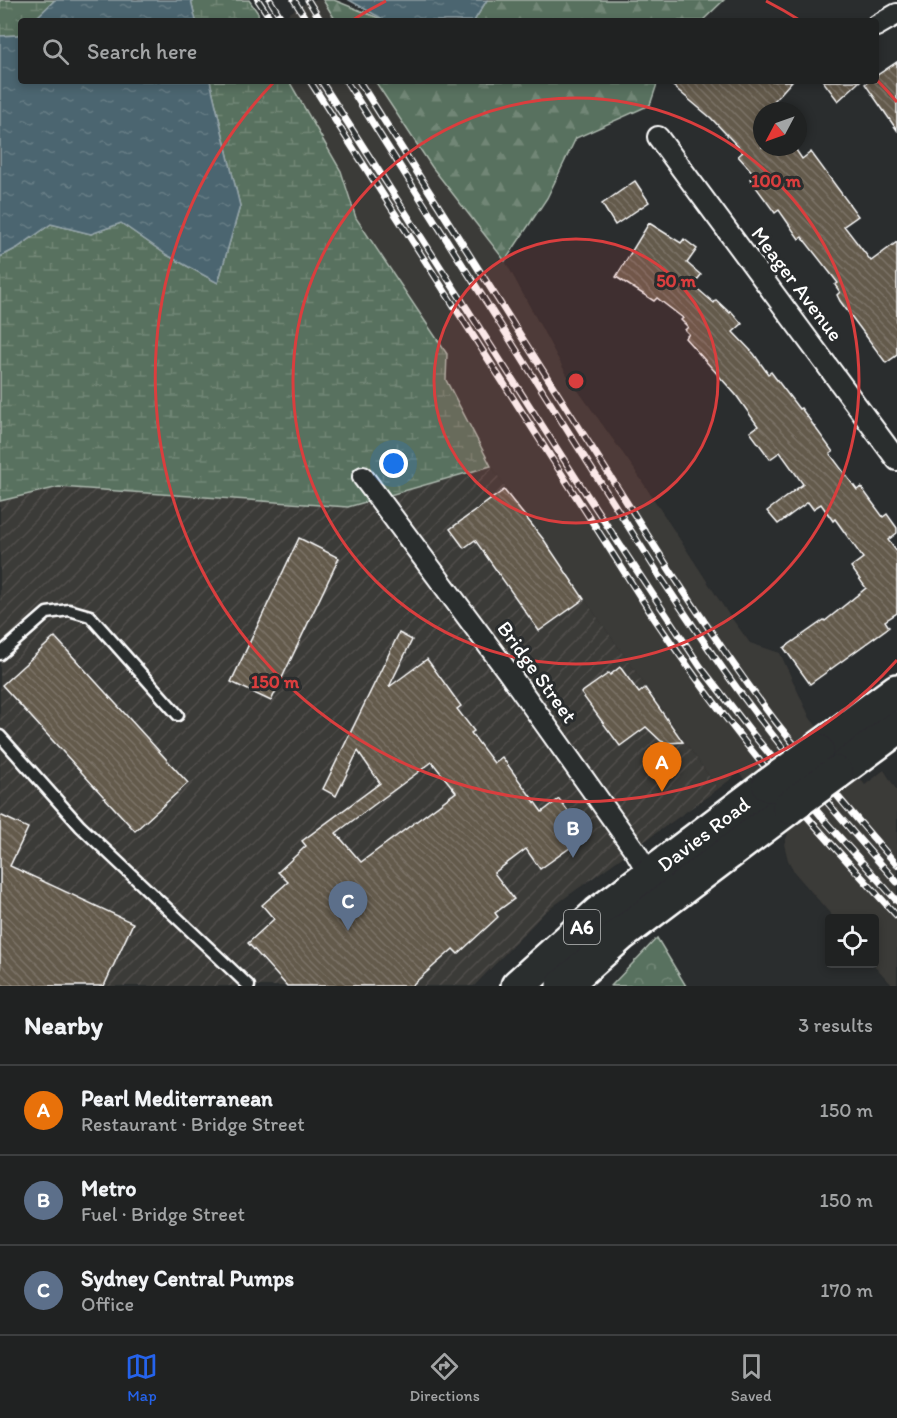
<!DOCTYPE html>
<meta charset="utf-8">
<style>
body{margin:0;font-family:Itim,sans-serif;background:#2d2f2f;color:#f1f3f6}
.controls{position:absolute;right:18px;bottom:18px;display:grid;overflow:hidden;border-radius:6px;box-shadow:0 3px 9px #0003}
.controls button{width:54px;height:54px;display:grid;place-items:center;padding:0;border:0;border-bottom:2px solid #3d3f40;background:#202222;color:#f1f3f6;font:30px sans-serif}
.compass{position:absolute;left:753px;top:102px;width:54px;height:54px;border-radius:50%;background:#202222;box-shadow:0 3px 9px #0003;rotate:229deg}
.you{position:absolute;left:394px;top:464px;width:21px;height:21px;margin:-15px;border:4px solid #fff;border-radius:50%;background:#1a73e8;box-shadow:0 0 0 9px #1a73e833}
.badge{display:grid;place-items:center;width:39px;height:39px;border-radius:50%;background:#2563eb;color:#fff;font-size:20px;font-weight:700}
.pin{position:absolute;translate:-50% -50px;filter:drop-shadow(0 2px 3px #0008)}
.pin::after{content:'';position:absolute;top:32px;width:21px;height:18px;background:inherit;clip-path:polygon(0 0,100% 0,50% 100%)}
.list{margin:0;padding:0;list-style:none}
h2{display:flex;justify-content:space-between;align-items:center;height:78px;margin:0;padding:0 24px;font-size:26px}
h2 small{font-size:20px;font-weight:400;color:#a2a4a5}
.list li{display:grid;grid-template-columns:39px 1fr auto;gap:18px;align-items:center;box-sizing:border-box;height:90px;padding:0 24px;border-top:2px solid #3d3f40}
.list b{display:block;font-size:22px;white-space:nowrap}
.list p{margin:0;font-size:20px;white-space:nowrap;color:#a2a4a5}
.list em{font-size:20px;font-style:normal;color:#a2a4a5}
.icon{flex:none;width:33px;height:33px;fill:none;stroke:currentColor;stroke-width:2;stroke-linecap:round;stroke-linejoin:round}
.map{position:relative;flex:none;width:897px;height:986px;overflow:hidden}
.search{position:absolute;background:#202222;box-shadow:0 3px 9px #0003;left:18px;right:18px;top:18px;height:66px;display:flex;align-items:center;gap:15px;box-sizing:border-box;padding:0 21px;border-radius:6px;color:#a2a4a5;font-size:22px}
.sheet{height:348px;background:#202222}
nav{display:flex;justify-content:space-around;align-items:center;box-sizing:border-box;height:84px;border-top:2px solid #3d3f40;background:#202222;font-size:16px;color:#a2a4a5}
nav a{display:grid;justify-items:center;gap:3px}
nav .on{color:#2563eb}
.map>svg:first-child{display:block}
.built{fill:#3b3a37}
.industrial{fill:url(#industrial-furrows)}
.forest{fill:url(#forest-firs);stroke:#acb8ae;stroke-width:1.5}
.wetland{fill:url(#wetland-marsh);stroke:#acb8ae;stroke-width:1.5}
.park{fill:url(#park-crowns);stroke:#acb8ae;stroke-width:1.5}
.water{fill:url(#water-ripples);stroke:#93a3a9;stroke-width:1.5}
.building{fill:url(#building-back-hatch);stroke:#fff;stroke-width:1.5;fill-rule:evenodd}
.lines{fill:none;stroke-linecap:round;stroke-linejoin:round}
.lane-casing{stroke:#fff;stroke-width:15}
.street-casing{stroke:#fff;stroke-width:24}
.highway-casing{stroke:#fff;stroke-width:38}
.lane{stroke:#2a2d2e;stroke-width:10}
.street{stroke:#2a2d2e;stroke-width:20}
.highway{stroke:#2a2d2e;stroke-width:33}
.rail-casing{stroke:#fff;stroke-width:7}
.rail{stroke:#2a2d2e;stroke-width:4.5;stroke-dasharray:14;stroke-linecap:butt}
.highway-bridge-casing{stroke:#fff;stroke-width:38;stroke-linecap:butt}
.highway-bridge{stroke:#2a2d2e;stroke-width:33}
.ring{fill:none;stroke:#da3e3e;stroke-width:3}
.labels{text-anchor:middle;stroke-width:6;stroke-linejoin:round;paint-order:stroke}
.shield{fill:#2a2d2e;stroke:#bfc0c0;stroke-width:1.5}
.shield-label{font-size:20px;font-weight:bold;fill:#fff}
.street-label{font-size:21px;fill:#fff;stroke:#2a2d2e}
.centre{fill:#da3e3e;stroke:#2a2d2e;stroke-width:3}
.ring-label{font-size:18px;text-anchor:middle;font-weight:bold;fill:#da3e3e;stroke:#2a2d2e;stroke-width:6;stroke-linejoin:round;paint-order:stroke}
</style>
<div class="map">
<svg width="897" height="986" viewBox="0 0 897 986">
<defs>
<pattern id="industrial-furrows" width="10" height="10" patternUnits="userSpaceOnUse" patternTransform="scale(1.5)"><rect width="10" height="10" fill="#3b3a37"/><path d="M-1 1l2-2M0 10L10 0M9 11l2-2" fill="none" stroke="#4f4e4b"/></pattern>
<pattern id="forest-firs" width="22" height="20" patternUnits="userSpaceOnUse" patternTransform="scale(1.5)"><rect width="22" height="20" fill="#58715e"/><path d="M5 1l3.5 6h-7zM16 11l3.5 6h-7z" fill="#718676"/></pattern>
<pattern id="wetland-marsh" width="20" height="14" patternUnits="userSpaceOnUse" patternTransform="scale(1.5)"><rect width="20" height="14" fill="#58715e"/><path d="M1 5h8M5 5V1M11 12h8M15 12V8" fill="none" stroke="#718676"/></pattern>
<pattern id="park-crowns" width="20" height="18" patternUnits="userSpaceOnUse" patternTransform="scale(1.5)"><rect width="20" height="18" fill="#58715e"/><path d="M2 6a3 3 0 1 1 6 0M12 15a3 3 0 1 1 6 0" fill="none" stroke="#718676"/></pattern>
<pattern id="water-ripples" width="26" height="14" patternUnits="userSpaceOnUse" patternTransform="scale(1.5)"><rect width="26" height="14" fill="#4b656f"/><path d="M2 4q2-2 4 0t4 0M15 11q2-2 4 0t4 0" fill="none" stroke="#667c85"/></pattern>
<pattern id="building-back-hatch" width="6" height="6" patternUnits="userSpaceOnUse" patternTransform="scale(1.5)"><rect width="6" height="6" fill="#645a4c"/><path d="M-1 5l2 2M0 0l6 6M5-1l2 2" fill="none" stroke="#7b7367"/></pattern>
</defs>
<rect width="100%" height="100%" fill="#2a2d2e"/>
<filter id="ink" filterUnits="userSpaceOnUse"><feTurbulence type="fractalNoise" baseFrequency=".0167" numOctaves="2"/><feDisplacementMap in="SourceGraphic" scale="12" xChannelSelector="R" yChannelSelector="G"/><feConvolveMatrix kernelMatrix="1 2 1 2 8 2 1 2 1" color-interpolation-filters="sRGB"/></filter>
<g filter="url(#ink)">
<g class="built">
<path d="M310,0H323L336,21H277Z"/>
<path d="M289,81H375L432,167L505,261L567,375L634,469L727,612L750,643L780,653L810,718L865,785L884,770L897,791V986H893L873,964H874V918H834L795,873L788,860L784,844L788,834L739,773L718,789L491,466L446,380L447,354L356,218L341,171Z"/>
</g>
<path class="industrial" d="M491,466L718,789L545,912L474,986H0V501L59,487L348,507Z"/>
<g class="forest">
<path d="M323,0H334L386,21H336Z"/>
<path d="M487,0H724L702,21H474Z"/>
<path d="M375,81H658L650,105L576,138L547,198L505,261L432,167Z"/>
</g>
<g class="wetland">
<path d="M0,0H55L33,21H21V32L18,35L0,36Z"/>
<path d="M191,0H249L258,13L259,21H196Z"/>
<path d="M210,81H289L341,171L356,218L447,354L446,380L491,466L348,507L59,487L0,501V257L17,248L51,224L91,234L121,223L167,255L218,283L240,206Z"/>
</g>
<path class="park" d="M657,938L686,986H611Z"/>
<g class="water">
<path d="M55,0H191L196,21H33Z"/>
<path d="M349,0H487L474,21H386Z"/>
<path d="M21,32V81H210L240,206L218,283L167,255L121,223L91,234L51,224L17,248L0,257V36L18,35Z"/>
</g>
<g class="building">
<path d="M897,62V130L865,84L869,81H876V76Z"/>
<path d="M667,81H792L765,111H762V147H794L802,159L811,152L858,216L844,226L871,261L897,242V355L886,363L840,301L837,295L840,292L835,285L838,283L802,237L799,239L779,210L775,213L750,179L755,175L738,156L743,152L711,118Z"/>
<path d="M823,81H860L838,101Z"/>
<path d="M635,181L649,202L615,225L602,204Z"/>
<path d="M649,223L681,243L684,239L697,249L687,263L701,275L693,285L714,303L716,300L730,313L731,311L742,324L733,332L754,354L768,374L771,372L799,409L801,408L833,452L830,454L857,490L861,487L883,517L887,514L897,528V533L888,540L897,552V613L885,621L889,627L810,684L784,648L824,620L825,621L866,588L851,567L863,558L835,519L833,521L821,504L813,509L808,502L778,524L767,511L803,484L780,452L770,459L750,432L758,426L736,395L685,338L689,334L685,330L688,327L681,320L683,318L657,298L654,301L616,277Z"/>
<path d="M504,490L544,540L584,599L539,631L475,540L464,548L450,529Z"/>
<path d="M299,538L339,558L271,701L231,682Z"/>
<path d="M399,633L412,640L389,687L427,659L461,706L457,709L474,731L471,733L494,763L502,757L542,812L559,799L577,823L562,834L571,847L540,869L526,849L494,873L514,899L495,913L498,917L458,954L453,949L411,986H287L248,943L274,919L262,905L288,882L278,872L306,846L302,841L380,783L358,751L336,796L323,789ZM432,762L456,792L361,862L336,833Z"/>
<path d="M55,637L188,783L135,831L2,685Z"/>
<path d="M620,667L639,693L645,688L683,742L667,743L661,741L646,727L620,746L581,693L609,673L610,675Z"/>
<path d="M0,815L28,828L10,866L133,923L104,986H0Z"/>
</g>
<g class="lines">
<g class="lane-casing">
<g id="lane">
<path d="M0,654L47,613L69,610L90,616L178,715"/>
<path d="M0,736L80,826L249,986"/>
</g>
</g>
<g class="street-casing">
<g id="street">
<path d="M876,26L897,14"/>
<path d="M658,137L897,460"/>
<path d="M363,477L508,672L636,852L654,883"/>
</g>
</g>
<g class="highway-casing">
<g id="highway">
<path d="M817,750L897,691"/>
<path d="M836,773L897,728"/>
<path id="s1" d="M518,986L598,914L769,785"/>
<path d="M563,986L621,934L789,807"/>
</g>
</g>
<use href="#lane" class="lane"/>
<use href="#street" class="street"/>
<use href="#highway" class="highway"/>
<g class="rail-casing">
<g id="rail">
<path d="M258,0L272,21"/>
<path d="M270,0L283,21"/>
<path d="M294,0L307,21"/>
<path d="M308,0L321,21"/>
<path d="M310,81L650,612C681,658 713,702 747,745C794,804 846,860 897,916"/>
<path d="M321,81L577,480L700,666L756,738L827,823L897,901"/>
<path d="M346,81L661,578C695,629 729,680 767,728C808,781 852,832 897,882"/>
<path d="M359,81L671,572C705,623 739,674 776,722C815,771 856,818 897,865"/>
</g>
</g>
<use href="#rail" class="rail"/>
<g class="highway-bridge-casing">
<g id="highway-bridge">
<path d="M769,785L817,750"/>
<path d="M789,807L836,773"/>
</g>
</g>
<use href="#highway-bridge" class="highway-bridge"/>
</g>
</g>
<circle cx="576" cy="381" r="142" fill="#da3e3e" fill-opacity=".12"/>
<g class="ring">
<circle cx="576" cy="381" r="142"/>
<circle cx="576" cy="381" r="283"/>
<path d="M897 660A425 425 0 1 1 273 83M351 21A425 425 0 0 1 386 1M766 1A425 425 0 0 1 801 21M877 80A425 425 0 0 1 897 102"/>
</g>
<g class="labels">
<rect class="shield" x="564" y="910" width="36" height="34" rx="4.5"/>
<g class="shield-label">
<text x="582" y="934">A6</text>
</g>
<g class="street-label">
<text transform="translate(797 284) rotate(53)" y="7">Meager Avenue</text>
<text transform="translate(537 672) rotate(54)" y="7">Bridge Street</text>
<text dy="7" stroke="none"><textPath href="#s1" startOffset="240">Davies Road</textPath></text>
</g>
</g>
<circle cx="576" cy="381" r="9" class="centre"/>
<g class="ring-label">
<text x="776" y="187">100 m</text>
<text x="676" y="287">50 m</text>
<text x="275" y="688">150 m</text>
</g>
</svg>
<div class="controls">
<button><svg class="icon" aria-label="locate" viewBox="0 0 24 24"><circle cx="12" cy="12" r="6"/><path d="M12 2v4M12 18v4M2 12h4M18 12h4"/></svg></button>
</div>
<svg class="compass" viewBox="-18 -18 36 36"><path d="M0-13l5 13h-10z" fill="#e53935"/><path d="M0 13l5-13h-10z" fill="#a2a4a5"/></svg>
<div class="you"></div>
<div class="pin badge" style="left:662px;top:792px;background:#e8710a">A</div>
<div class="pin badge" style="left:573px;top:858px;background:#5c6f8a">B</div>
<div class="pin badge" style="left:348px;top:931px;background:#5c6f8a">C</div>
<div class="search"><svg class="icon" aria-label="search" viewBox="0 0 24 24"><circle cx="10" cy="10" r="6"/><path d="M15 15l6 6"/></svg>Search here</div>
</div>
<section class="sheet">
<h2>Nearby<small>3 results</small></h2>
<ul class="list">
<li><span class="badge" style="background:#e8710a">A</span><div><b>Pearl Mediterranean</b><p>Restaurant · Bridge Street</p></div><em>150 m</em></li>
<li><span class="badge" style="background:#5c6f8a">B</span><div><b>Metro</b><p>Fuel · Bridge Street</p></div><em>150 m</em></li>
<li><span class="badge" style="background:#5c6f8a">C</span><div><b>Sydney Central Pumps</b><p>Office</p></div><em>170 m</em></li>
</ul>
</section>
<nav>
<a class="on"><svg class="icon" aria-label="map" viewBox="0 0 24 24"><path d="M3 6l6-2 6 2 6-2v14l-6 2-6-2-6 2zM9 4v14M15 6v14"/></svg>Map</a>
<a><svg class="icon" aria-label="directions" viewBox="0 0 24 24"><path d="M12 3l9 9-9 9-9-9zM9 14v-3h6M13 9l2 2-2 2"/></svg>Directions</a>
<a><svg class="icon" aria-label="saved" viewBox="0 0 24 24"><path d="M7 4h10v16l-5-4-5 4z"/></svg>Saved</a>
</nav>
